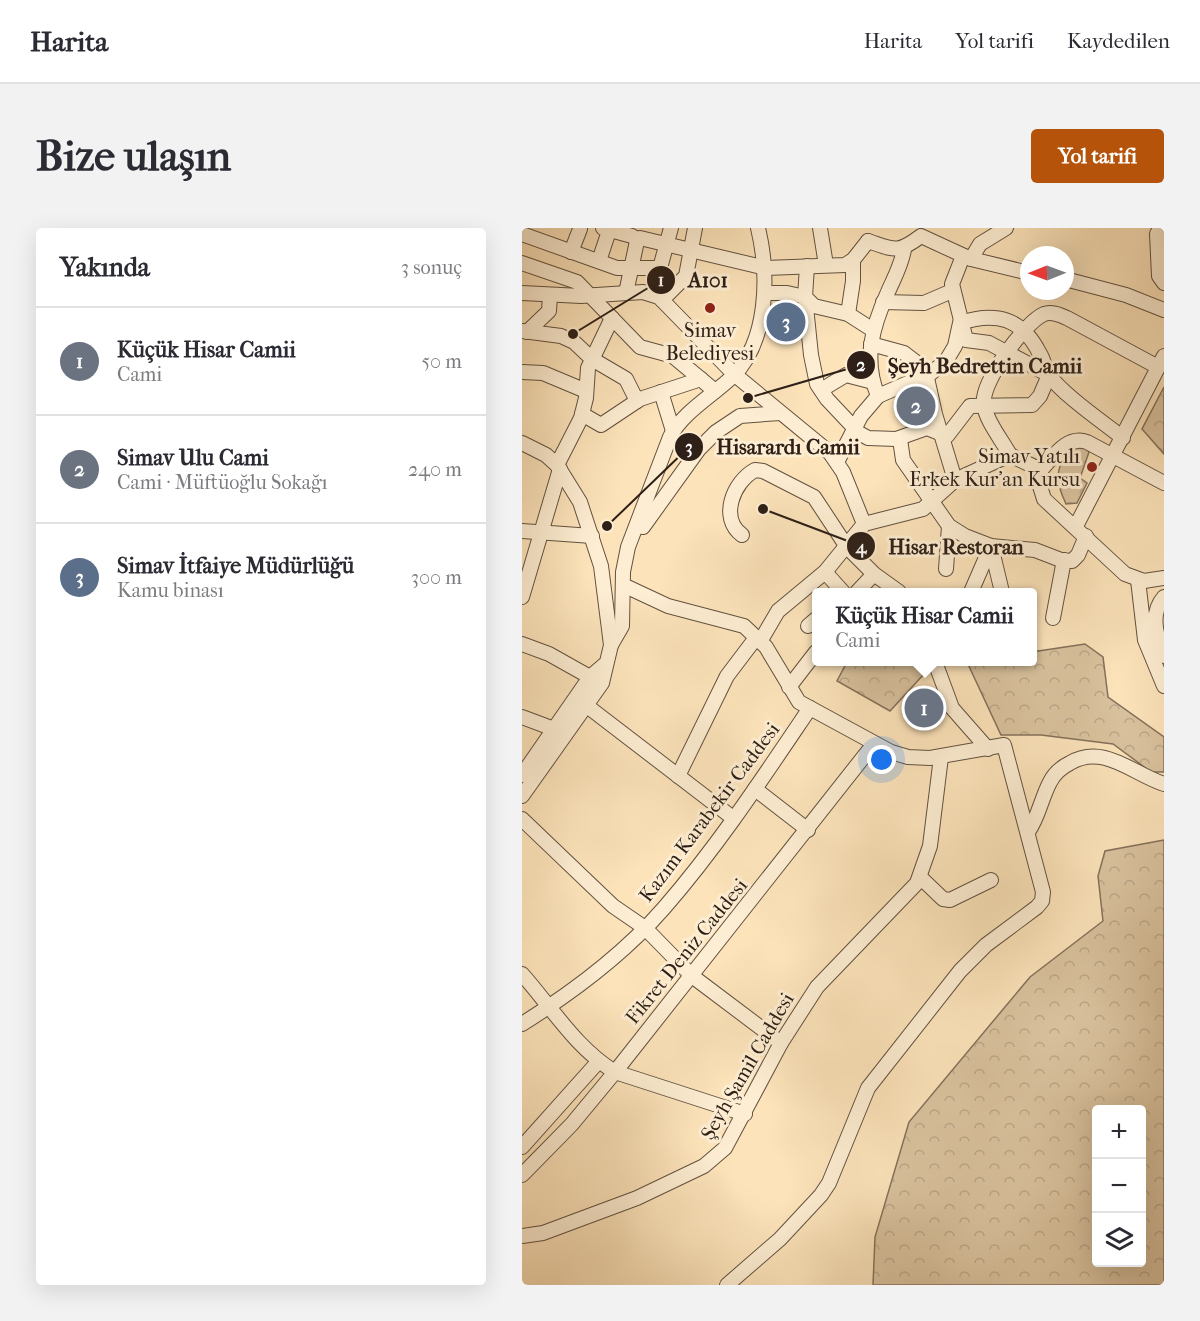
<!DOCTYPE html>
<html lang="tr">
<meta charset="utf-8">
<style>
body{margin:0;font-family:"IM FELL French Canon",serif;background:#f2f2f3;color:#2b2b33}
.controls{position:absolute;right:18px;bottom:18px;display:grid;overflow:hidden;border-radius:6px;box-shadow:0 6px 24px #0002}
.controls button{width:54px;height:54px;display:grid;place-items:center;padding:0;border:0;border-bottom:2px solid #e1e1e2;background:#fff;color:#2b2b33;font:30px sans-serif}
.compass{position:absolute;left:498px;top:18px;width:54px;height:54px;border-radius:50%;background:#fff;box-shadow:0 6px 24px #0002;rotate:269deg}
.you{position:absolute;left:360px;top:532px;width:21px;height:21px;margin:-15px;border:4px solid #fff;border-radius:50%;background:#1a73e8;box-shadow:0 0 0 9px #1a73e833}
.badge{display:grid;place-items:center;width:39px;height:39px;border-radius:50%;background:#b45309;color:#fff;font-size:20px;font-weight:700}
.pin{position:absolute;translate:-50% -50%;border:3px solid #fff;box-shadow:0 2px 6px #0006}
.popup{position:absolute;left:290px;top:360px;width:225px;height:78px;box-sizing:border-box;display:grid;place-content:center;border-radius:6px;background:#fff;filter:drop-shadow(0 2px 4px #0005);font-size:20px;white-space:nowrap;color:#7c7c81}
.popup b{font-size:22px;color:#2b2b33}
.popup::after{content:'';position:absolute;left:50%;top:100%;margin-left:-12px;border:12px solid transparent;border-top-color:#fff}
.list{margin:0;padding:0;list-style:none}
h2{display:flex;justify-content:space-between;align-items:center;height:78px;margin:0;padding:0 24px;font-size:26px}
h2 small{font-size:20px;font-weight:400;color:#7c7c81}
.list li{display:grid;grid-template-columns:39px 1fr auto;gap:18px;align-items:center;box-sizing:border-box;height:108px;padding:0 24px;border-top:2px solid #e1e1e2}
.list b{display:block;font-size:22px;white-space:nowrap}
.list p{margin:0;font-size:20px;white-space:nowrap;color:#7c7c81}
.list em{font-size:20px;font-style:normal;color:#7c7c81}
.icon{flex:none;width:33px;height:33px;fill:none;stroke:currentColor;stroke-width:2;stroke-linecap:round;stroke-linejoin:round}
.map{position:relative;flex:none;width:642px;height:1057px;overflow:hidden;border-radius:6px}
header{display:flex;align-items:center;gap:36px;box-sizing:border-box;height:84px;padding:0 30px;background:#fff;border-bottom:2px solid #e1e1e2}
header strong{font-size:28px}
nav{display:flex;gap:33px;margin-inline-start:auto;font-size:21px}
.intro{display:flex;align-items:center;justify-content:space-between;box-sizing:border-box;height:144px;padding:0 36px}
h1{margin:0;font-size:42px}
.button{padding:15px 27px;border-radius:6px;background:#b45309;color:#fff;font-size:21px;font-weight:700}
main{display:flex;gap:36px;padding:0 36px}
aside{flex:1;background:#fff;border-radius:6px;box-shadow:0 6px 24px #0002}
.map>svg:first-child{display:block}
.forest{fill:url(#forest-crowns);stroke:#84715b;stroke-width:1.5;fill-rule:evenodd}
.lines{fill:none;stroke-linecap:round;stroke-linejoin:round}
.minor-casing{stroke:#625140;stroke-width:16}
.minor{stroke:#fdedd2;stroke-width:14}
.poi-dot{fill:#8f2418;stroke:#fdedd2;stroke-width:2}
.labels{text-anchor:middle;stroke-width:6;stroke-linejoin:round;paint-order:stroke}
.poi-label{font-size:20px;fill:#2e2018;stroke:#fdedd2}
.street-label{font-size:20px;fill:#2e2018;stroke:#fdedd2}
.leader{fill:none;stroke:#2e2018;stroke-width:2}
.callout-dot{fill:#2e2018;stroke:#fdedd2;stroke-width:2}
.mark-label{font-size:18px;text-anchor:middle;font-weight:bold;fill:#fff}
.callout-label{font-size:21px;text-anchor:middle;font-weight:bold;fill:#2e2018;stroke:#fdedd2;stroke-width:6;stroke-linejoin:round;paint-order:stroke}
</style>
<header>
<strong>Harita</strong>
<nav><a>Harita</a><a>Yol tarifi</a><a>Kaydedilen</a></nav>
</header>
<div class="intro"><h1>Bize ulaşın</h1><a class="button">Yol tarifi</a></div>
<main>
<aside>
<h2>Yakında<small>3 sonuç</small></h2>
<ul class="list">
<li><span class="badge" style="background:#6b7280">1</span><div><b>Küçük Hisar Camii</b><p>Cami</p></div><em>50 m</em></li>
<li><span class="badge" style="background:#6b7280">2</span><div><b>Simav Ulu Cami</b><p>Cami · Müftüoğlu Sokağı</p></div><em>240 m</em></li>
<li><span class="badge" style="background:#5c6f8a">3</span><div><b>Simav İtfaiye Müdürlüğü</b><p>Kamu binası</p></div><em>300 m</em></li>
</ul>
</aside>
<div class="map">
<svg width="642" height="1057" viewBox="0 0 642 1057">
<defs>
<pattern id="forest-crowns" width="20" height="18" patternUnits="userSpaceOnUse" patternTransform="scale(1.5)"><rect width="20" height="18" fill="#d9c29e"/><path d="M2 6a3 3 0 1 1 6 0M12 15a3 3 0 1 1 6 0" fill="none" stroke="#bba687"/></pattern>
</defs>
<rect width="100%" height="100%" fill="#fce3ba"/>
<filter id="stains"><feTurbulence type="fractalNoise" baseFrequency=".00333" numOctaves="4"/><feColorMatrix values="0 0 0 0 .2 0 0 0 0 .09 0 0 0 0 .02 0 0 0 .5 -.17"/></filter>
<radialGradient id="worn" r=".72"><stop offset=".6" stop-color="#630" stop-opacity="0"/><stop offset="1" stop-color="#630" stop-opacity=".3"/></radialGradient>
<g class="forest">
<path d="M642,159V226L620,201Z"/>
<path d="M560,217L567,224L558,250L565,255L555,275L544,276C532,251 533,239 551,218Z"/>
<path d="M563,416L581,429L586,469L642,509V544H629L591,516L519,507H479L445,434H510V424Z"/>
<path d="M325,434H413L368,483L315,453Z"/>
<path d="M642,612V1057H351L353,1009L387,894L508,749L581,693L576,648L583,623ZM574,882H620V1034H574Z"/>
</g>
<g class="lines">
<g class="minor-casing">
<g id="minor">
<path d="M81,0L110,8"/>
<path d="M298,0L304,37"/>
<path d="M638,0L635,6L637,48L642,55"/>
<path d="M0,6L95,40H138L149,0"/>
<path d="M118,10L244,40L323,37L331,32L346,13"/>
<path d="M346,13C373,22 375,26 399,8L449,31L507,45"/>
<path d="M49,24L58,1"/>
<path d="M449,31L458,16L484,0"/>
<path d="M77,33L88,0"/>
<path d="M0,35L55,54L118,119L151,128L193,163"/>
<path d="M285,38L283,69L292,78L326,86L351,102"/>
<path d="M543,51L604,67L642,82"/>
<path d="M0,65L59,68L121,64L137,69L212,146L308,225L321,244L342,296"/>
<path d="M104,65L115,13"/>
<path d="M243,65H265L283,69L289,127L295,156L305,171L337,205L346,210L374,211L405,200L425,208L448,178L510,177L518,168L527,147L467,115L444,112L430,56L441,28"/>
<path d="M140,72L164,48L173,0"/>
<path d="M361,74L402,75L430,63"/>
<path d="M326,86L331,53V32"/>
<path d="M0,103L39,108L52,114L70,131L104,151L115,173"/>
<path d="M5,104L27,83L28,67"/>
<path d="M349,116L382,125L403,141L413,186L433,252"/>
<path d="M0,144L21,145L64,163"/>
<path d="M299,162L324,147L351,154"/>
<path d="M139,164L151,203"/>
<path d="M356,168C341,132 350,99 366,64C372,50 380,36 382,21"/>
<path d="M60,186L79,197L118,171L179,151"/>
<path d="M378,211L381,232L427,298L424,341"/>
<path d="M0,215L24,227L35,237L58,274L79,338L89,417L80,455L0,568"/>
<path d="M488,227C480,212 464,193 462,177C458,155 503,94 522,86C530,83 538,87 545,90L636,139"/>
<path d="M315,234L339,188L356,168L409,145L424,133L433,118L438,95C474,83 500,90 518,126C522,132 523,141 527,147C540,166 582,195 601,210"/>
<path d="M35,237L59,190L64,170L66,140L90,90"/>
<path d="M519,242L517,255L522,271L603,346L622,353L642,350"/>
<path d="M342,296L401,281L433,252L488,227L519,242C532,228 545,207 565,214L642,255"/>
<path d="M427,298L443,308L469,318L480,364"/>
<path d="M554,298L642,128"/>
<path d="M121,299L177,221L194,204L218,188L258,185"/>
<path d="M0,303L70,308"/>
<path d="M220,307C197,290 211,254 233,242L241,243L292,269L325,319L352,346L377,364"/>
<path d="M303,344L321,364"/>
<path d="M616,352L623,412L642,458"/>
<path d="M101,357L146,378L222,398L244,419L277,474L369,524L386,529L408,530L482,517L521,664L520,673L515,679L464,717L438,743L346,860L307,955L299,967L258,1011L205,1057"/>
<path d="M335,364L352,346"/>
<path d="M449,364L469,318L513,322L539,332L550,333L556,327L564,308"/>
<path d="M0,369L38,241"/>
<path d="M642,369C627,386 635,409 642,428"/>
<path d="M531,390L542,332"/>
<path d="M286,398L294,391"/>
<path d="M239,412L256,383L303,344L342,296"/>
<path d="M0,416L27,426L68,449"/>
<path d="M89,417L100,398L101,344L106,319L148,209C160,185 190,168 210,149C247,113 247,46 236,0"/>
<path d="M413,434L430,480L466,521"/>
<path d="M267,459L294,424"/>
<path d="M65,478L211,590"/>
<path d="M0,489L32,501"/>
<path d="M0,547L68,449L82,437"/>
<path d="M156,548L205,448L230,415"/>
<path d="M233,561L286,602"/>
<path d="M0,591L91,678L123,700L170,748L259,815"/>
<path d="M506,604C517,588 519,571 528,554C532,546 540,539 548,535C581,515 611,546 642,556"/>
<path d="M398,649L421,671L428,672L469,652"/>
<path d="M0,746C30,780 54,820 93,844L223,886"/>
<path d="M0,796C51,764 102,726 142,680C196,618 242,548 288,480"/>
<path d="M0,919L76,834"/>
<path d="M0,947L50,896L93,844L351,517"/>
<path d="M0,1008L21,1005L115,970L182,938L203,920L259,815L295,759L395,655L408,618L419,529"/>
</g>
</g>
<use href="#minor" class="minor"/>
</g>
<g class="poi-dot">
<circle cx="188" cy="80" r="6"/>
<circle cx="570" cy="239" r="6"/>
</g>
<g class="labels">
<g class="poi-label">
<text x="188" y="109">Simav<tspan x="188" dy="23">Belediyesi</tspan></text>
<text x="558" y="235" text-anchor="end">Simav Yatılı<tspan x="558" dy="23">Erkek Kur'an Kursu</tspan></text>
</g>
<g class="street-label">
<text transform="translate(187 584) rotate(-53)" y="7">Kazım Karabekir Caddesi</text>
<text transform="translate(164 723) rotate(-51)" y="7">Fikret Deniz Caddesi</text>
<text transform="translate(225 838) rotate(-60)" y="7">Şeyh Şamil Caddesi</text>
</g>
</g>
<path class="leader" d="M51 106L139 52M226 170L339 137M85 298L167 219M241 281L339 318"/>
<g class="callout-dot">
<circle cx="51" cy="106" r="6"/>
<circle cx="226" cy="170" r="6"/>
<circle cx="85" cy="298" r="6"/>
<circle cx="241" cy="281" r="6"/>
<circle cx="139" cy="52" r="15"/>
<circle cx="339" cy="137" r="15"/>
<circle cx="167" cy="219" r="15"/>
<circle cx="339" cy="318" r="15"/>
</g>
<g class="mark-label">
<text x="139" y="58">1</text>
<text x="339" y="143">2</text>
<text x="167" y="225">3</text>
<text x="339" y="325">4</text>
</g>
<g class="callout-label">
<text x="186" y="59">A101</text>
<text x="463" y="145">Şeyh Bedrettin Camii</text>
<text x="266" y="226">Hisarardı Camii</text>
<text x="434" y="326">Hisar Restoran</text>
</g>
<rect width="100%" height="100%" filter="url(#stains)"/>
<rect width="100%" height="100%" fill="url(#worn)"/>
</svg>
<div class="controls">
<button>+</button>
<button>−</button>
<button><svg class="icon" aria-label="layers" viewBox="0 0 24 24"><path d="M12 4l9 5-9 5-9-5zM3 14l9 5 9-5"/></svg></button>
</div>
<svg class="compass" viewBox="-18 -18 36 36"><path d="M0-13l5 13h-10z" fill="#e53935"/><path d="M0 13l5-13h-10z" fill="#7c7c81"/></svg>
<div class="you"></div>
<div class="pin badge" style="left:402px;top:480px;background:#6b7280">1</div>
<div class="popup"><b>Küçük Hisar Camii</b>Cami</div>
<div class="pin badge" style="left:394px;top:178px;background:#6b7280">2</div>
<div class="pin badge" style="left:264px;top:94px;background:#5c6f8a">3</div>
</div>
</main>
